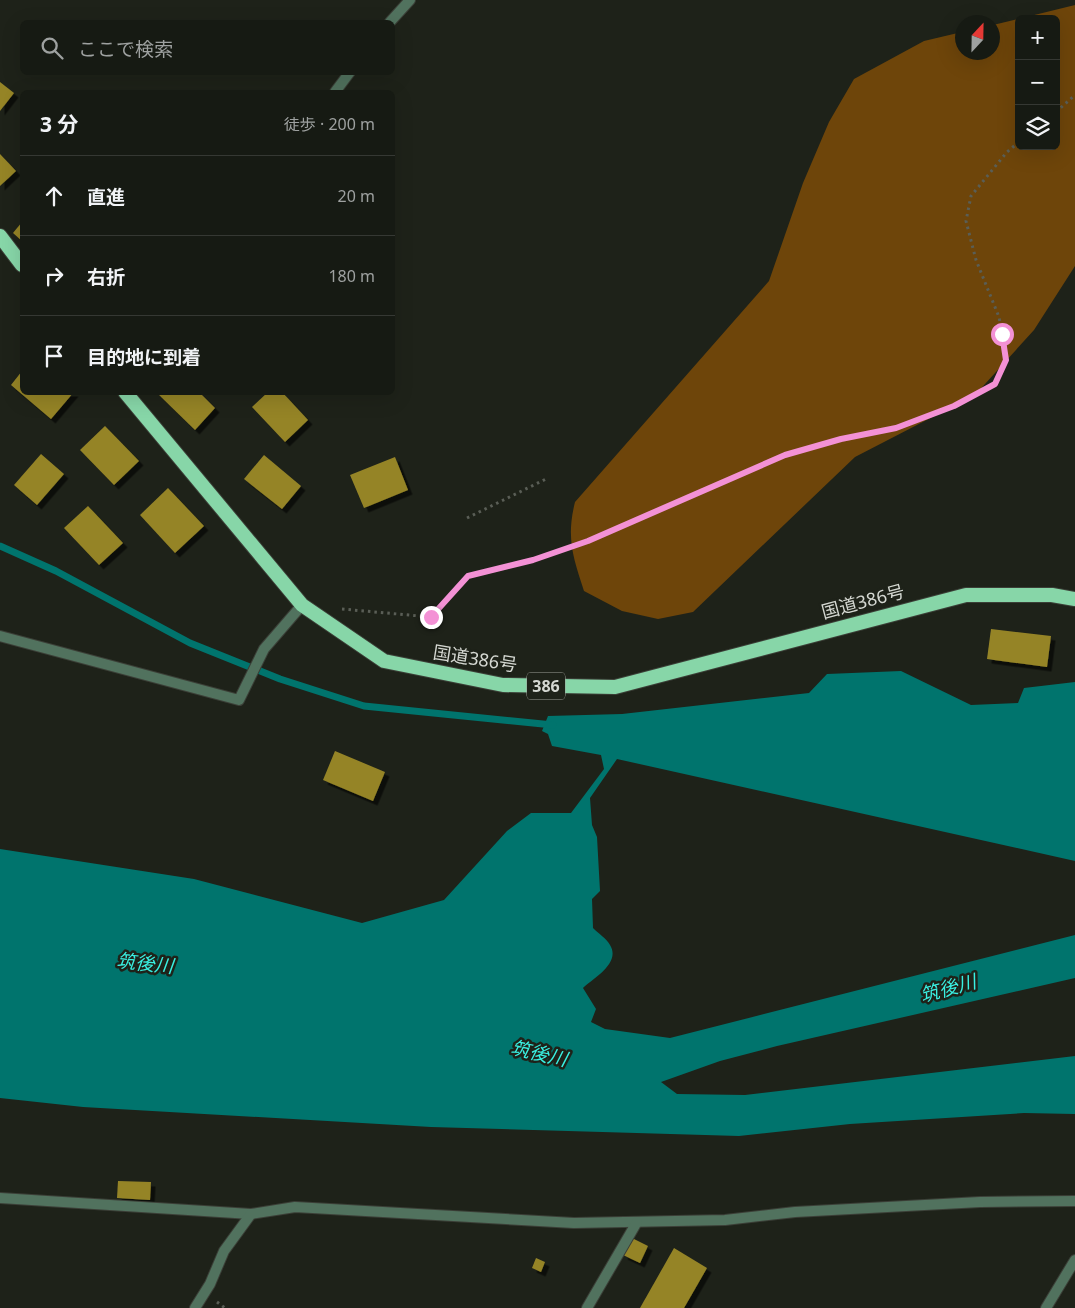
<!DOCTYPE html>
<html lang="ja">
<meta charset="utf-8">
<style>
body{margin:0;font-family:"Noto Sans","Noto Sans JP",sans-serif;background:#232721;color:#f1f3f6}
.controls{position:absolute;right:15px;top:15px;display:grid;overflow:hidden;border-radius:8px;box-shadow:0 5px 20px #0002}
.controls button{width:45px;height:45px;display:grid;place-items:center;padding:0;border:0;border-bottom:1px solid #353833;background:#161a13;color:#f1f3f6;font:25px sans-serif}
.compass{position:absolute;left:955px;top:15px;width:45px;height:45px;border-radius:50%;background:#161a13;box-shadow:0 5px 20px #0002;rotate:22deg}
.stop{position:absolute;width:15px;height:15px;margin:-11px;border:4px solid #f391d5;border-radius:50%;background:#fff}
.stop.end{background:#f391d5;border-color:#fff;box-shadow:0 1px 5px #0008}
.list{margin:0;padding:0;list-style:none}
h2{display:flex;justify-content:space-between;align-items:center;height:65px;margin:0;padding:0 20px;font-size:21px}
h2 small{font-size:16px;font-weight:400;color:#9ea1a0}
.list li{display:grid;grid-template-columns:32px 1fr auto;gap:15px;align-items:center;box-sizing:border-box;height:80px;padding:0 20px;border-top:1px solid #353833}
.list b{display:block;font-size:19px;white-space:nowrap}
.list em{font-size:16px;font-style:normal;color:#9ea1a0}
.icon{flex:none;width:28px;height:28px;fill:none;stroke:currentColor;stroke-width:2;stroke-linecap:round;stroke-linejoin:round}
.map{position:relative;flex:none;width:1075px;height:1308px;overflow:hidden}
.search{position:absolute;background:#161a13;box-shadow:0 5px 20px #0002;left:20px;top:20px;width:375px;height:55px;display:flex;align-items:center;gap:12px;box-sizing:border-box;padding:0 18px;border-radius:8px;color:#9ea1a0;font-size:19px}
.panel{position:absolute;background:#161a13;box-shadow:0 5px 20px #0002;left:20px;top:90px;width:375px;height:305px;border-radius:8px}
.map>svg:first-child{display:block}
.forest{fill:#6e450a;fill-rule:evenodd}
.water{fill:#00746d}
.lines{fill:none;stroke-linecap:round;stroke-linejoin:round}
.stream{stroke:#00746d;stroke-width:7}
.building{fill:#958428;filter:url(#shadow)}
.service-casing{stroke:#3b3f37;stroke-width:12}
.minor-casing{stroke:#3b3f37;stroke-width:12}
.trunk-casing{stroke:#3b3f37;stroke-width:16}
.path{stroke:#5a5e56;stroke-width:3;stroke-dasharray:2.5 4;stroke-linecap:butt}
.service{stroke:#51725e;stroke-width:10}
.minor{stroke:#51725e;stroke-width:10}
.trunk{stroke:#87d6a8;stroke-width:14}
.route{stroke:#f391d5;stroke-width:6}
.labels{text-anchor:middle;stroke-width:5;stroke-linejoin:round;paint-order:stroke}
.shield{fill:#1e2219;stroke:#9ea19a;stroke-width:1}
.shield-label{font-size:16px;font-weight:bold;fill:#d5d8d2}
.street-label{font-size:18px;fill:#d5d8d2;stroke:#1e2219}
.water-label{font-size:19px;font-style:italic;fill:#39f0e2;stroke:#1e2219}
</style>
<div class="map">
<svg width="1075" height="1308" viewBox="0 0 1075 1308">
<defs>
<filter id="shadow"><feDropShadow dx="4.5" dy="4.5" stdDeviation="0" flood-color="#0009"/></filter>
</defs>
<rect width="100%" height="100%" fill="#1e2219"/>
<path class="forest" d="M1075,5V266L1034,330L975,395L855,457L693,612L658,619L622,611L584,591C573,557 566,538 575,502L769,281L803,183L829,122L854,79L924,41L962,32V52H992L993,25ZM1019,19H1056V146H1019Z"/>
<path class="water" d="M901,671L971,705L1018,703L1024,688L1075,682V861L617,759L590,798L592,825L597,837L600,891L592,899L593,928C598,933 607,939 610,945C621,963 594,978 583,988L596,1009L591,1022L605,1029L670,1038L1075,935V978L777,1046L720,1061L661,1082L677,1094L745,1095L1075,1056V1114L1024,1113L850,1124L739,1136L431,1127L83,1107L0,1098V849L194,879L362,923L444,900L507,831L531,813H571L604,769L601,755L552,746L548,734L542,731L548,716L622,714L809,693L827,674Z"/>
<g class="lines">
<path class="stream" d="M0,546L56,571L190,643L280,679L364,706L553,725"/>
</g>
<g class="building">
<path d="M0,82L14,93L0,111Z"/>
<path d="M0,154L16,171L0,186Z"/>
<path d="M22,222V241L13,233Z"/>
<path d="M22,371V392H74L51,419L11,385Z"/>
<path d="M156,392H199L215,408L195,430Z"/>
<path d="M268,392H282L308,420L285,442L252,407Z"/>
<path d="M105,426L139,461L114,485L80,450Z"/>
<path d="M41,454L64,474L37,505L14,485Z"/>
<path d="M264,455L301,486L282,509L244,479Z"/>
<path d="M395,457L408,490L364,508L350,475Z"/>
<path d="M168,488L204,526L175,553L140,515Z"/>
<path d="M88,506L123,543L99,565L64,528Z"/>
<path d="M991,629L1051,636L1047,667L987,659Z"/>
<path d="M335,751L385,772L373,801L323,780Z"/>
<path d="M118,1181L151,1182L150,1200L117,1198Z"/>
<path d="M632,1238L648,1246L640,1263L623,1255Z"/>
<path d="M674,1248L707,1268L684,1308H640Z"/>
<path d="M536,1258L545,1262L541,1272L532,1268Z"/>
</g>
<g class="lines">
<g class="service-casing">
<path id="service" d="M0,1198L251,1214"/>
</g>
<g class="minor-casing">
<g id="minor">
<path d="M390,22L410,0"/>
<path d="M335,92L350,72"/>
<path d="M0,636L239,700L264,649L302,605"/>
<path d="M195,1308L210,1284L224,1251L251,1214L295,1207L574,1223L725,1220L795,1212L980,1202L1075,1201"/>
<path d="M587,1308L637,1222"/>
<path d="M1046,1308L1075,1260"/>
</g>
</g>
<g class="trunk-casing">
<g id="trunk">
<path d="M0,236L22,265"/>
<path d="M125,392L302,605L384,661L503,685L615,687L966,595H1052L1075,599"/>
</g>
</g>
<g class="path">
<path d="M1056,112L1075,95"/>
<path d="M467,518L548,478"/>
<path d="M342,609L431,617L468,576L533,560L588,541L785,455L841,439L896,428L954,407L995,384L1006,359L1002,333L999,317L976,260L966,221L971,196L1007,152L1019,142"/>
<path d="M217,1302L225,1308"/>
</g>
<use href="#service" class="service"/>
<use href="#minor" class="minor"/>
<use href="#trunk" class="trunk"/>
</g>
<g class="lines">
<path class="route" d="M431,617L468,576L533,560L588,541L785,455L841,439L896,428L954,406L995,384L1006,360L1002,334"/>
</g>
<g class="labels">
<rect class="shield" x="527" y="672.5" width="38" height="27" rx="4"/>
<g class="shield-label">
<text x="546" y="692">386</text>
</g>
<g class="street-label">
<text transform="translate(863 602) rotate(-15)" y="6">国道386号</text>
<text transform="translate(475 659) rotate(9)" y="6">国道386号</text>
</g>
<g class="water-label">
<text transform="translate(145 963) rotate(6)" y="7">筑後川</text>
<text transform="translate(948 988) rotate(-15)" y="7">筑後川</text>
<text transform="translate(539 1053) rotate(13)" y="7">筑後川</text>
</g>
</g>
</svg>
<div class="controls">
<button>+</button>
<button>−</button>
<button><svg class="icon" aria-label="layers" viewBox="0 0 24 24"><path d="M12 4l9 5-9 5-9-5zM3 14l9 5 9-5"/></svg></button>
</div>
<svg class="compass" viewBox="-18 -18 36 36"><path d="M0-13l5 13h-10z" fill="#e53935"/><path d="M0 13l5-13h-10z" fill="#9ea1a0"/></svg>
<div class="stop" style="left:1002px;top:334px"></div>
<div class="stop end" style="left:431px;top:617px"></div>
<div class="search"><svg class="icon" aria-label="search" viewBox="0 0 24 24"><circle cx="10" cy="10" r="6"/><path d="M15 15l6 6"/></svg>ここで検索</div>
<section class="panel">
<h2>3 分<small>徒歩 · 200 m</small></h2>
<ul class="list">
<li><svg class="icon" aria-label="ahead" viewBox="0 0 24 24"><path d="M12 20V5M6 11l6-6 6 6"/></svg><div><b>直進</b></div><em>20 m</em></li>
<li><svg class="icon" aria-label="right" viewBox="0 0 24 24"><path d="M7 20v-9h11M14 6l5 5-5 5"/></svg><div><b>右折</b></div><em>180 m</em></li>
<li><svg class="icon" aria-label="arrive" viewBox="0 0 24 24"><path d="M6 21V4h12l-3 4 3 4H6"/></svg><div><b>目的地に到着</b></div></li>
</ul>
</section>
</div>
